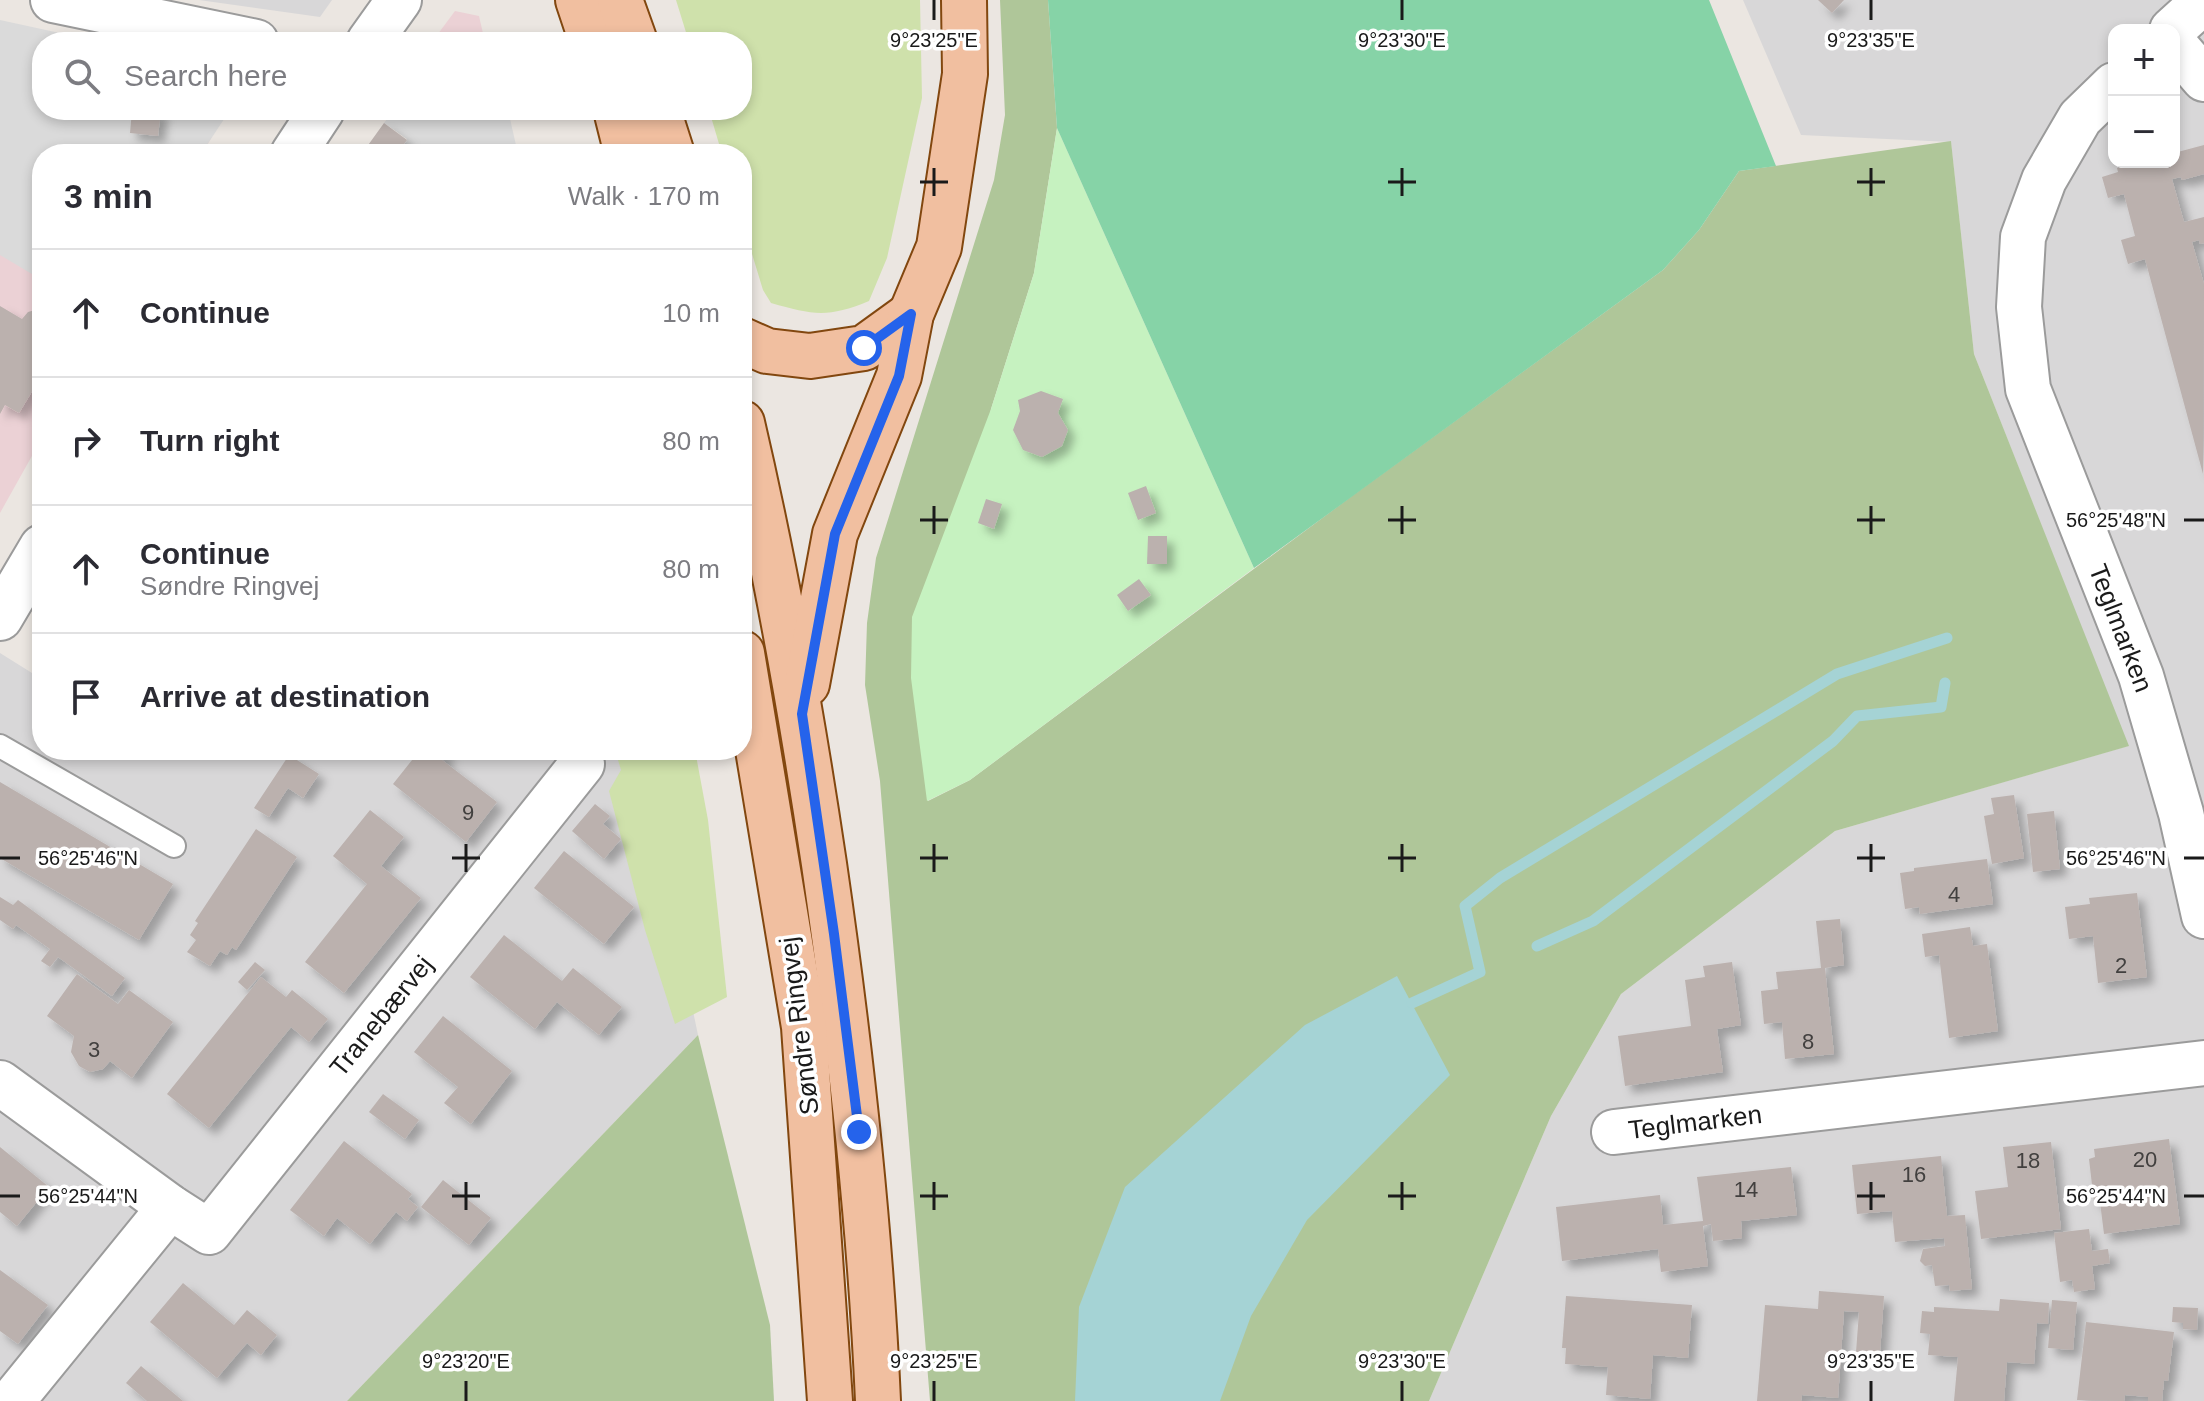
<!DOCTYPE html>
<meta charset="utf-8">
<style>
body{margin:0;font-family:Helvetica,sans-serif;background:#f2f2f3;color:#2b2b33}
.controls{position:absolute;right:24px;top:24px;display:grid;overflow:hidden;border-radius:16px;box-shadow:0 4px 12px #0003}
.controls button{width:72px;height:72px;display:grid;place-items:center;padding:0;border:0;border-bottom:2px solid #e1e1e2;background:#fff;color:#2b2b33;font:40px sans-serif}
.stop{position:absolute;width:24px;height:24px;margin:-18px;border:6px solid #2563eb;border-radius:50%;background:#fff}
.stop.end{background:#2563eb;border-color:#fff;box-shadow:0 2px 8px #0008}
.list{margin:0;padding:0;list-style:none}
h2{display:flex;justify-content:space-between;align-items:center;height:104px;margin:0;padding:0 32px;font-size:34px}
h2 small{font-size:26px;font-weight:400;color:#7c7c81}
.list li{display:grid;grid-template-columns:52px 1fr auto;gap:24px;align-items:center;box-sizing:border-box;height:128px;padding:0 32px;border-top:2px solid #e1e1e2}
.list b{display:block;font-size:30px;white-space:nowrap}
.list p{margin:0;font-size:26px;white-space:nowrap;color:#7c7c81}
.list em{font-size:26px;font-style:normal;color:#7c7c81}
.icon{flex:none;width:44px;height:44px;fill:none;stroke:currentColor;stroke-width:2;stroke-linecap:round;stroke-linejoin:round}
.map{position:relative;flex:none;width:2204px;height:1401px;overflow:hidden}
.search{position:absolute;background:#fff;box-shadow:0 4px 12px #0003;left:32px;top:32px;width:720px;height:88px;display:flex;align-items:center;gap:20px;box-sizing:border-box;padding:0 28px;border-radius:32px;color:#7c7c81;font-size:30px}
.panel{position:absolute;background:#fff;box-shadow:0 4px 12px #0003;left:32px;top:144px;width:720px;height:616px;border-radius:32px}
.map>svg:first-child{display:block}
.residential{fill:#d8d7d8;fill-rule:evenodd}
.commercial{fill:#ebd1d5}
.grass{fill:#cfe1ab}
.forest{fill:#afc699}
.park{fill:#c6f2c0}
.pitch{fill:#86d3a7}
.parking{fill:#dadada}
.water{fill:#a5d3d5}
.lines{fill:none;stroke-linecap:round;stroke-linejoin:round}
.stream{stroke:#a5d3d5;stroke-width:11}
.building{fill:#bbb1ae;filter:url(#shadow)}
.service-casing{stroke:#9b9b9b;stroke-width:26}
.minor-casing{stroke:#9b9b9b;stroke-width:48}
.tertiary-casing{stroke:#9b9b9b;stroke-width:48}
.primary-casing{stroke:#82470f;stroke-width:48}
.service{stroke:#fff;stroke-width:22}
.minor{stroke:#fff;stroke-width:44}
.tertiary{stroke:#fff;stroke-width:44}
.primary{stroke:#f1bfa0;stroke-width:44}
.route{stroke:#2563eb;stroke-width:10}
.ticks{fill:none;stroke:#1a1a1a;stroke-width:3}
.labels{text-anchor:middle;stroke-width:7;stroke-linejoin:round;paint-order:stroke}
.number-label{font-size:22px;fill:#42403f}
.street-label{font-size:26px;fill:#1a1a1a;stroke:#fff}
.ticks-label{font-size:20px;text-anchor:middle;fill:#1a1a1a;stroke:#fff;stroke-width:7;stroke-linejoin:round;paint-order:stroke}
</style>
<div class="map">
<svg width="2204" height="1401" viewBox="0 0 2204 1401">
<defs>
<filter id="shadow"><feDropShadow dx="7" dy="7" stdDeviation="4" flood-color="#0004"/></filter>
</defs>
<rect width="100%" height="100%" fill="#ebe6e1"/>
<g class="residential">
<path d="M199,0H332L320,17Z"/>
<path d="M1743,0H2204V1401H1429L1551,1116L1621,994L1835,831L2128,746L1974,354L1951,142L1801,135ZM2114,30H2174V162H2114Z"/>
<path d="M0,653L32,673L42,659V750H619L666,882L698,1035L347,1401H0Z"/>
</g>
<g class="commercial">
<path d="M455,11L479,16L485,42H432Z"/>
<path d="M0,23L42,42V110H227L202,154H42V438L0,513Z"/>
</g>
<g class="grass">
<path d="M676,0H920L922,98L887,258L869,301C828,318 813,315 771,303L763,290L742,221V154H722L709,110H742V42H689Z"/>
<path d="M615,750H695L708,820L727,997L675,1024L645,930L609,791L621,770Z"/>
</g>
<g class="forest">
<path d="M1000,0H1048L1057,128L1034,273L991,409L928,801L970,780L1352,496L1663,270L1699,230L1739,171L1951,141L1974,354L2129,746L1835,831L1621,994L1551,1116L1429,1401H930L880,781L865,685L867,623L876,558L994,180L1005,115Z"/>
<path d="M698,1035L770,1325L774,1401H347Z"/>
</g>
<path class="park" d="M1057,128L1254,568L970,780L927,801L911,678L912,617L991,409L1034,273Z"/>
<path class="pitch" d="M1048,0H1709L1776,166L1739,171L1699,230L1663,270L1254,568L1057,128Z"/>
<g class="parking">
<path d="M0,20L101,42H42V110H230L201,154H42V280L0,255Z"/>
<path d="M394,110H508L518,154H407L400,149L407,139L384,123Z"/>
</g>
<path class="water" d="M1397,976L1450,1075L1307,1220L1251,1316L1220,1401H1075L1079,1307L1125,1187L1305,1025Z"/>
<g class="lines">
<g class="stream">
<path d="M1537,946L1593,921L1833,741L1857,716L1941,707L1945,683"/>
<path d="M1412,1003L1480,972L1465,906L1500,878L1837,674L1947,638"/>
</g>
</g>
<g class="building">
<path d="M1818,0H1844L1832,13Z"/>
<path d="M132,110H161L158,136L130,133Z"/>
<path d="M384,123L407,140L400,149L407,154H371L372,152L366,148Z"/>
<path d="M2204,145V174L2182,180L2181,177L2172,179L2184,222L2204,217V243L2200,244L2199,240L2192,242L2204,284L2203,474L2145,259L2128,264L2121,240L2135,236L2124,194L2108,198L2102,177L2118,172L2117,168L2140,162H2174V153Z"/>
<path d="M0,306L22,319L28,312L42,308V375L19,413L5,405L0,414Z"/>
<path d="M1041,391L1063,399L1058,413L1068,430L1062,446L1042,457L1023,450L1013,430L1020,411L1018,400Z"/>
<path d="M1146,486L1156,513L1138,520L1128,493Z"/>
<path d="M986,499L1002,504L994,529L978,523Z"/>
<path d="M1148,536H1167V564H1147Z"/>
<path d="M1139,579L1151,595L1128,611L1117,595Z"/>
<path d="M420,750H450L442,760L497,802L466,842L393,784Z"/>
<path d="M289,755L319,774L303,798L288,788L269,817L254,808Z"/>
<path d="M0,782L173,884L139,940L0,858Z"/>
<path d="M2014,795L2024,858L1992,864L1984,816L1994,814L1991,798Z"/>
<path d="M595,804L610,816L603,824L621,839L604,859L572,831Z"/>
<path d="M370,810L404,837L381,866L421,898L344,993L305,962L367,884L333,856Z"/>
<path d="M2054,811L2060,869L2033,872L2027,814Z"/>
<path d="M256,829L297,857L236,950L232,947L227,955L220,951L210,966L187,952L196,940L190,935L198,923L195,921Z"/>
<path d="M564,851L634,907L604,944L534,888Z"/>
<path d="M1987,859L1993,904L1920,914L1919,907L1905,909L1900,873L1914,871V868Z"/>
<path d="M2137,893L2147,977L2098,983L2093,936L2069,939L2065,907L2090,904L2089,898Z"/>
<path d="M0,897L13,905L18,900L125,978L112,996L58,957L50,967L41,961L50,949L16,925L13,929L0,920Z"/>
<path d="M1840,919L1844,965L1825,968L1834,1054L1785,1059L1782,1022L1764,1024L1761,991L1778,989L1776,972L1821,968L1816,921Z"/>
<path d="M1970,927L1973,946L1987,944L1998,1031L1949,1038L1939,955L1925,957L1922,934Z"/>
<path d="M504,935L562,981L573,968L622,1007L599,1035L557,1002L535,1029L470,977Z"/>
<path d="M255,962L265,970L247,990L238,982Z"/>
<path d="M1732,962L1741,1025L1717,1029L1723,1072L1625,1086L1618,1036L1691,1026L1685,980L1705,977L1703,966Z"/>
<path d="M77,974L118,1004L129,990L173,1022L132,1078L110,1061L103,1069L90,1072L79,1066L71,1052L74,1036L47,1016Z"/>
<path d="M261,977L286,997L292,990L328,1019L309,1042L291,1027L209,1128L167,1094Z"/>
<path d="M443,1016L512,1071L471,1124L444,1103L458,1087L414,1052Z"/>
<path d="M383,1094L419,1120L405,1139L369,1112Z"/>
<path d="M2169,1139L2180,1224L2104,1234L2100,1202H2094L2089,1159L2095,1157L2094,1149Z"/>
<path d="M344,1141L412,1194L408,1199L418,1207L407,1221L396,1212L370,1244L337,1218L324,1236L290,1210Z"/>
<path d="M2051,1142L2061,1229L1981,1239L1975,1191L2008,1187L2003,1147Z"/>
<path d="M0,1147L49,1187L17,1226L0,1212Z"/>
<path d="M1941,1156L1947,1216L1965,1215L1972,1289L1950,1291L1949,1285L1935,1286L1932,1265L1925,1266L1920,1261L1923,1249L1945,1246L1944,1238L1895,1242L1892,1211L1857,1214L1852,1165Z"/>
<path d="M1791,1167L1797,1215L1741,1221L1742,1238L1713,1241L1711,1224L1703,1226L1708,1266L1661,1272L1658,1249L1562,1261L1556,1207L1660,1195L1663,1225L1703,1221L1697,1177Z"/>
<path d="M443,1180L491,1218L469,1245L421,1207Z"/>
<path d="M2089,1229L2092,1251L2108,1249L2110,1263L2092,1266L2095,1289L2074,1292L2072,1280L2060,1282L2054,1233Z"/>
<path d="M0,1270L48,1305L18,1344L0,1331Z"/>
<path d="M183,1283L234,1325L247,1310L277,1335L261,1355L247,1343L217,1378L150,1322Z"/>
<path d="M1819,1291L1884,1296L1880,1353L1856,1352L1859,1312L1844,1311L1838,1398L1802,1395L1801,1401H1757L1765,1305L1818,1309Z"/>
<path d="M1566,1296L1692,1305L1688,1358L1653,1355L1650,1399L1606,1395L1608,1367L1565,1364L1566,1348H1562Z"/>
<path d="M2000,1299L2049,1303L2048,1324L2037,1323L2034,1364L2007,1362L2004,1401H1954L1958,1357L1928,1355L1930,1334L1920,1333L1922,1311L1934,1312V1307L1999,1311Z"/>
<path d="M2052,1300L2077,1302L2073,1350L2048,1348Z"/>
<path d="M2173,1307L2198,1308L2197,1330L2183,1329V1323L2172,1322Z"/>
<path d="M2086,1322L2174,1332L2168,1381L2164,1380L2162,1401H2148V1397L2125,1395L2124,1401L2077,1400Z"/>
<path d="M141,1366L183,1401H147L126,1383Z"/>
</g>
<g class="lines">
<g class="service-casing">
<path id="service" d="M0,746L174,846"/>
</g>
<g class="minor-casing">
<g id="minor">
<path d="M2174,44L2204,79"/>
<path d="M0,1083L170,1207L209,1232L582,764"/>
<path d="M1614,1132L2204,1063"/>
<path d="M12,1401L170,1207"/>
</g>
</g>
<g class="tertiary-casing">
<g id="tertiary">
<path d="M53,0L256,42"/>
<path d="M2172,30L2204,1"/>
<path d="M369,42L399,0"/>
<path d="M2114,85L2080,118L2044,180L2023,237L2019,307L2028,389L2141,676L2181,813L2204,916"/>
<path d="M293,154L322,110"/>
<path d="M0,618L42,547"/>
</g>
</g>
<g class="primary-casing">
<g id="primary">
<path d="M578,0L592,42"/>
<path d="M620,0L635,42"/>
<path d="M616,110L627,154"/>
<path d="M658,110L672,154"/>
<path d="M742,340L767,351L810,356L864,348L911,314"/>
<path d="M742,423C776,569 802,716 824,864C850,1043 870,1221 878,1401"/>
<path d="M742,653L804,1027L830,1401"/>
<path d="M807,684L835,534L899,376L911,314L939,247L965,74L964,0"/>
</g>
</g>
<use href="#service" class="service"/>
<use href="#minor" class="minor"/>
<use href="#tertiary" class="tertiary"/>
<use href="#primary" class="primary"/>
</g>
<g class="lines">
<path class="route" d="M859,1132L834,934L802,714L835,534L899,376L911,314L864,348"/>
</g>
<path class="ticks" d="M934,0V20M1402,0V20M1871,0V20M934,168V196M1402,168V196M1871,168V196M920,182H948M1388,182H1416M1857,182H1885M934,506V534M1402,506V534M1871,506V534M920,520H948M1388,520H1416M1857,520H1885M2184,520H2204M466,844V872M934,844V872M1402,844V872M1871,844V872M0,858H20M452,858H480M920,858H948M1388,858H1416M1857,858H1885M2184,858H2204M466,1182V1210M934,1182V1210M1402,1182V1210M1871,1182V1210M0,1196H20M452,1196H480M920,1196H948M1388,1196H1416M1857,1196H1885M2184,1196H2204M466,1381V1401M934,1381V1401M1402,1381V1401M1871,1381V1401"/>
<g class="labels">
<g class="number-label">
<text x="468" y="820">9</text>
<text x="1954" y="902">4</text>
<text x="2121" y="973">2</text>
<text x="1808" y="1049">8</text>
<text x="94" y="1057">3</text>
<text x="2145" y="1167">20</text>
<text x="2028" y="1168">18</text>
<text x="1914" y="1182">16</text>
<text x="1746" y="1197">14</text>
</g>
<g class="street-label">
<text transform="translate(2121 628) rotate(69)" y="9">Teglmarken</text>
<text transform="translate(381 1016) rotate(-51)" y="9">Tranebærvej</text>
<text transform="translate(799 1026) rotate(-97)" y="9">Søndre Ringvej</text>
<text transform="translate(1695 1122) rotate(-7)" y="9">Teglmarken</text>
</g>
</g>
<g class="ticks-label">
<text x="934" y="47">9°23'25"E</text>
<text x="1402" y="47">9°23'30"E</text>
<text x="1871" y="47">9°23'35"E</text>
<text x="2116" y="527">56°25'48"N</text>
<text x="88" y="865">56°25'46"N</text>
<text x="2116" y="865">56°25'46"N</text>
<text x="88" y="1203">56°25'44"N</text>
<text x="2116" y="1203">56°25'44"N</text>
<text x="466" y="1368">9°23'20"E</text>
<text x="934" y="1368">9°23'25"E</text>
<text x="1402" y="1368">9°23'30"E</text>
<text x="1871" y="1368">9°23'35"E</text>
</g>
</svg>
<div class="controls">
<button>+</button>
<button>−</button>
</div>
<div class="stop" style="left:864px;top:348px"></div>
<div class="stop end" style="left:859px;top:1132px"></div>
<div class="search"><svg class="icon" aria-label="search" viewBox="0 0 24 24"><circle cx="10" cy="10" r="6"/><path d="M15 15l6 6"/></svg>Search here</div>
<section class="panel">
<h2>3 min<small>Walk · 170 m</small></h2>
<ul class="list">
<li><svg class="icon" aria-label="ahead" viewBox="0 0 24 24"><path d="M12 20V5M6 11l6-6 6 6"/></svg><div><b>Continue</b></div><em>10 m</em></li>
<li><svg class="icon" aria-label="right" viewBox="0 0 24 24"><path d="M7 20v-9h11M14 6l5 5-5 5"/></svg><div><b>Turn right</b></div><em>80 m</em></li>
<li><svg class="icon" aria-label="ahead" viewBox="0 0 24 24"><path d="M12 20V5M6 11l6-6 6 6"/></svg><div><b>Continue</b><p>Søndre Ringvej</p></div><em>80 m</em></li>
<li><svg class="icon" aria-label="arrive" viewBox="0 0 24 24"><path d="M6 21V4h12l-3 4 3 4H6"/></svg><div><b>Arrive at destination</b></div></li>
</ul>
</section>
</div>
